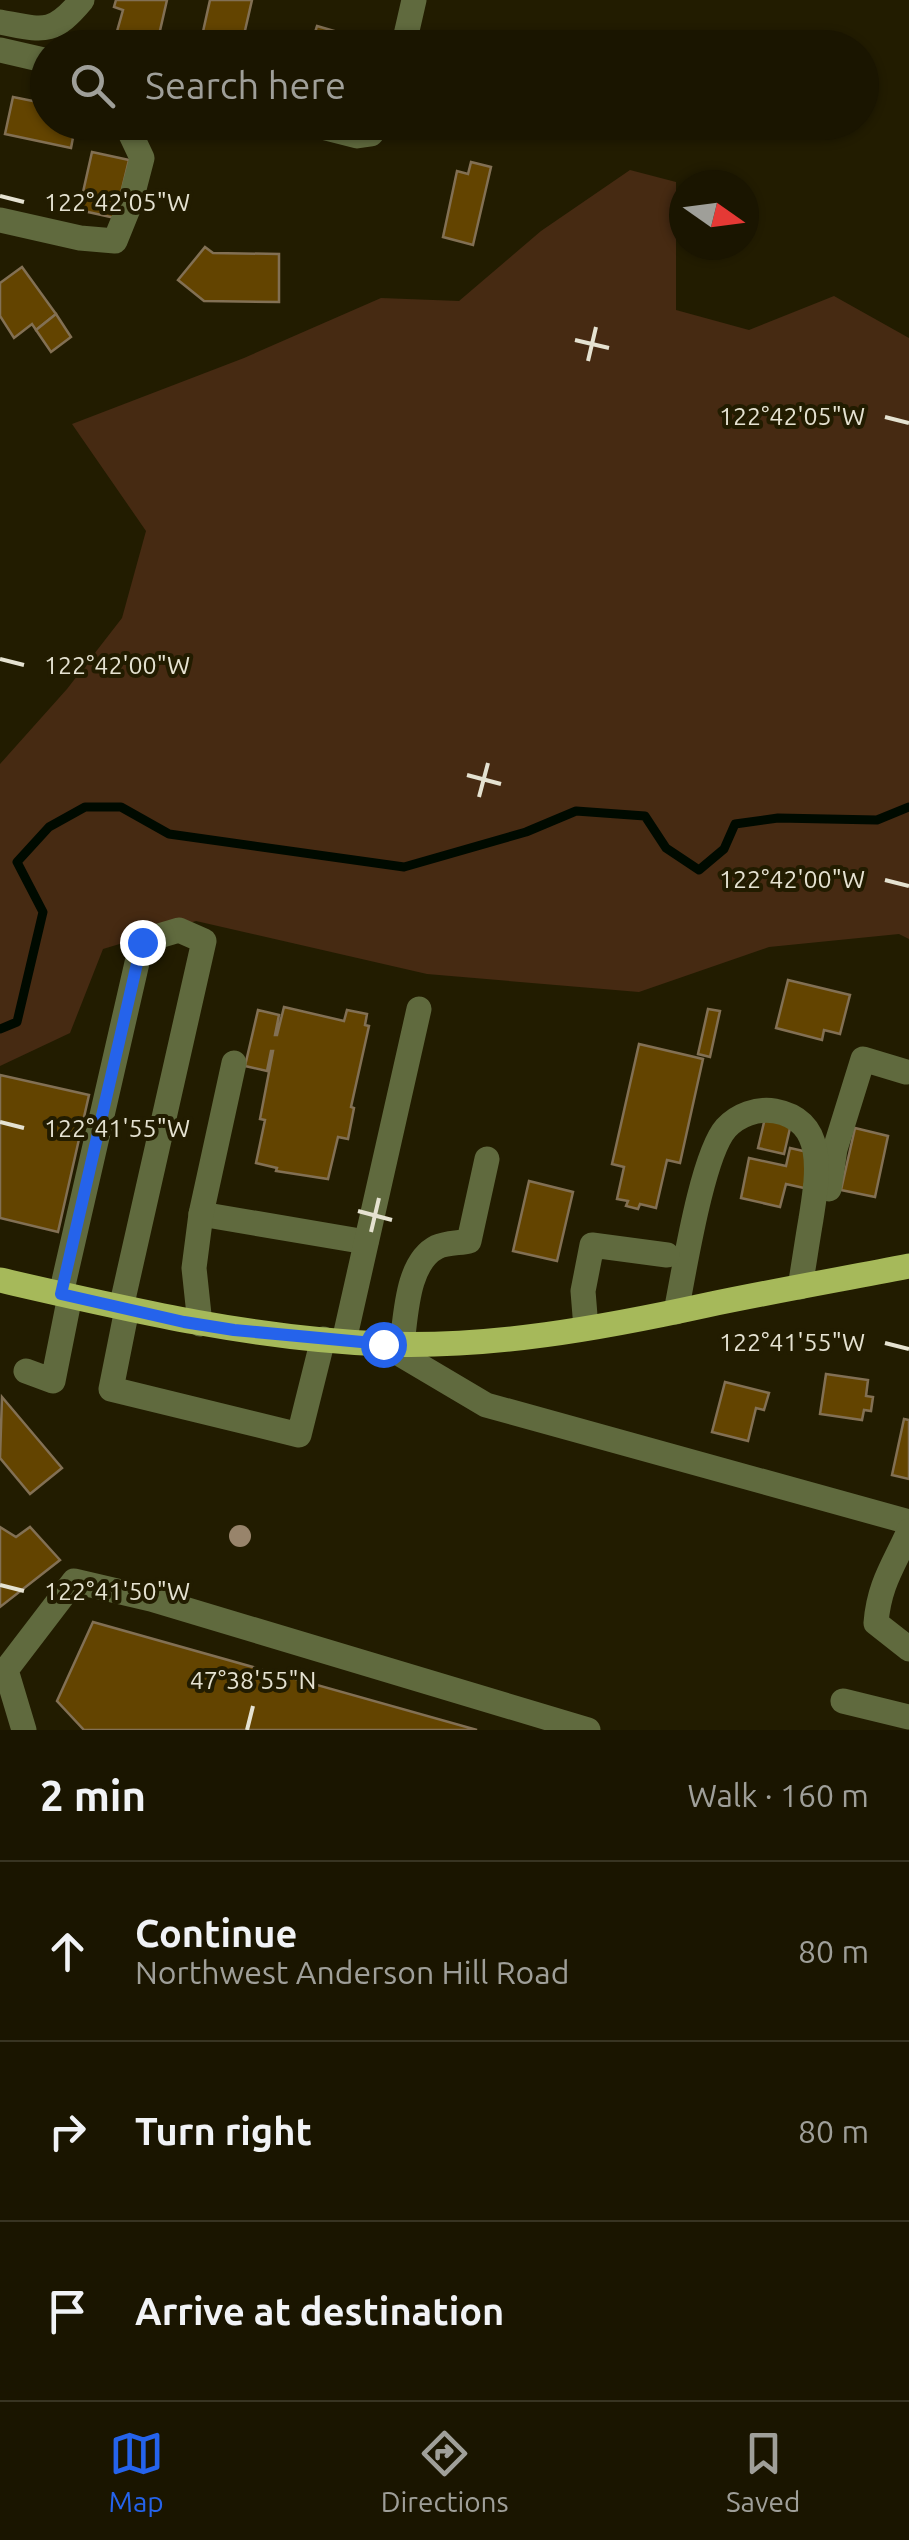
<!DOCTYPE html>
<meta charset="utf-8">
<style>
body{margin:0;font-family:Ubuntu,sans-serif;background:#231e0a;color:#f1f3f6}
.compass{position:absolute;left:669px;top:170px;width:90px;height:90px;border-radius:50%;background:#1a1500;box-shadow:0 2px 8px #0004;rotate:104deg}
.stop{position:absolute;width:30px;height:30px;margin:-22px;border:8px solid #2563eb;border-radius:50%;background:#fff}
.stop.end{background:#2563eb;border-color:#fff;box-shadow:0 2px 10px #0008}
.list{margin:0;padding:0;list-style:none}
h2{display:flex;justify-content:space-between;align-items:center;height:130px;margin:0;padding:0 40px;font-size:42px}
h2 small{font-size:32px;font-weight:400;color:#9f9f99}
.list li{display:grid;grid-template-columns:65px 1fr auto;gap:30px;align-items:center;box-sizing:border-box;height:180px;padding:0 40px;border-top:2px solid #383422}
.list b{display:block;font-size:38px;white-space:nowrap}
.list p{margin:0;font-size:32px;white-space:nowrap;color:#9f9f99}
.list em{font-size:32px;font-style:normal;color:#9f9f99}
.icon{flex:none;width:55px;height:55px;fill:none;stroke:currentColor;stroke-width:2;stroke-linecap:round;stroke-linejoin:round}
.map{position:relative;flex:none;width:909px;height:1730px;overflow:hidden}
.search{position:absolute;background:#1a1500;box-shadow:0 2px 8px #0004;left:30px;right:30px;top:30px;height:110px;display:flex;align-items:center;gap:25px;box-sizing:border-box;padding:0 35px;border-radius:55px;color:#9f9f99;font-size:38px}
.sheet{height:670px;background:#1a1500}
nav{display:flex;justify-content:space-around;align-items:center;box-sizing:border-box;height:140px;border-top:2px solid #383422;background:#1a1500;font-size:28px;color:#9f9f99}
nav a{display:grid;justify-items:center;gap:5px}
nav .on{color:#2563eb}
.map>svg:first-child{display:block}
.green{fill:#462a12}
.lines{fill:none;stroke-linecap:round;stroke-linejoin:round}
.stream{stroke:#000a00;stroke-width:9}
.building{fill:#634400;stroke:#827054;stroke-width:2.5}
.minor{stroke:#606a3e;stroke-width:25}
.major{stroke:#a6b95a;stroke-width:25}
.tree{fill:#98846b}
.route{stroke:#2563eb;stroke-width:12}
.ticks{fill:none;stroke:#e5e2d1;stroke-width:4}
.ticks-label{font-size:25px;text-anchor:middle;fill:#e5e2d1;stroke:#221c00;stroke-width:8;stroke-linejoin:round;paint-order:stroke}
</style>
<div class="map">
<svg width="909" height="1730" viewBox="0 0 909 1730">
<rect width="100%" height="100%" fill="#221c00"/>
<path class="green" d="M630,170L676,182V310L749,330L834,296L909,338V939L899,934L769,947L639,992L427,974L196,921L103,949L70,1033L0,1066V764L67,689L122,618L146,531L72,424L244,358L381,298L459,301L541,231Z"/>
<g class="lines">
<path class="stream" d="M0,1029L17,1022L43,912L17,862L49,827L85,807H121L169,834L404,867L526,832L576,811L645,816L666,848L699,870L724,849L735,824L778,818L877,820L909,807"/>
</g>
<g class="building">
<path d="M116,0H167L156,48L114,42L123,10L114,7Z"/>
<path d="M210,0H252L241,48H211L200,45Z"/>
<path d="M317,26L386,46L385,48H310Z"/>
<path d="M13,97L48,104V122H76L71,148L5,134Z"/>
<path d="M92,152L129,160L115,218L79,210Z"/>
<path d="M471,162L491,167L473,245L443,237L457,171L468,174Z"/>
<path d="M205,247L213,253L279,254V302L204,301L178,280Z"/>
<path d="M22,267L56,314L36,330L32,324L14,338L0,316V283Z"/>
<path d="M56,314L71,337L51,352L36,330Z"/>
<path d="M788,980L850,995L840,1034L824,1030L822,1040L776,1028Z"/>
<path d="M284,1007L344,1021L347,1010L367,1014L365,1025L369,1026L351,1107L354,1108L348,1139L338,1137L328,1179L276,1171L277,1168L256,1163L265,1120L260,1119L273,1051H271L267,1071L245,1066L258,1010L279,1015L275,1035H277Z"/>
<path d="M708,1009L720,1011L710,1057L698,1054Z"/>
<path d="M639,1044L703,1059L680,1163L667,1160L656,1208L640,1204L638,1209L626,1206L628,1201L617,1199L624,1167L612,1164Z"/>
<path d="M0,1075L89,1095L58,1232L0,1218Z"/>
<path d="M765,1118L791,1124L784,1154L758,1148Z"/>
<path d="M855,1128L888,1136L875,1197L841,1190Z"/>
<path d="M790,1148L812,1153L804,1188L786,1184L780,1207L741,1198L749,1158L786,1166Z"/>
<path d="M529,1181L573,1192L557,1261L513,1251Z"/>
<path d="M826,1374L868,1380L866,1396L873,1397L871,1411L864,1410L862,1420L820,1414Z"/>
<path d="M725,1382L769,1393L764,1410L756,1408L748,1441L712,1432Z"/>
<path d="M2,1397L62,1468L30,1494L0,1458Z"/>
<path d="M904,1419L909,1420V1479L892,1475Z"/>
<path d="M0,1527L16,1537L30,1527L60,1560L0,1607Z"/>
<path d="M93,1622L477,1730H84L57,1701Z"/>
</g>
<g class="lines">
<g class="minor">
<path d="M0,22C43,30 52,36 82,0"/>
<path d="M403,48L414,0"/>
<path d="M0,50L48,61"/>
<path d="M302,122L357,136L371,134L380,122"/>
<path d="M0,220L80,238L115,241L130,204L142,158L125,122"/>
<path d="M829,1189L835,1149L863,1059L906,1072"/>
<path d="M201,1214L366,1242"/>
<path d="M61,1294L142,941L179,930L204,941L121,1308"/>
<path d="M127,1309L111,1389L299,1435L323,1339"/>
<path d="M676,1312C684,1272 702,1155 726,1128C738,1115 757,1108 775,1111C829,1121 817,1179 811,1219C807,1242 804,1264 800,1287"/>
<path d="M200,1324L194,1268L201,1214L234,1063"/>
<path d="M586,1328L583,1291L592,1245L667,1255"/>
<path d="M344,1341L419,1009"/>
<path d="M383,1344L486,1405L909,1522"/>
<path d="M402,1344C406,1315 407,1262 437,1247C445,1243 460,1243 469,1241L487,1159"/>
<path d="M26,1371L53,1381L70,1296"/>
<path d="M909,1531C894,1565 879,1584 876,1623L909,1649"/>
<path d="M843,1701L909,1717"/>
<path d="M24,1730L6,1670L74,1581L151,1599L588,1730"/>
</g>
<path class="major" d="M0,1280C126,1309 252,1339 383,1344C491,1348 602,1328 707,1305C774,1291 842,1279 909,1266"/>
</g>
<circle class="tree" cx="240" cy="1536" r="11"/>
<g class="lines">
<path class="route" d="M142,942L61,1294L184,1322L234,1330L383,1344"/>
</g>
<path class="ticks" d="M0,196L24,202M575,340L609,348M588,361L596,327M885,417L909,423M0,659L24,665M467,775L501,784M479,797L488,763M885,880L909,886M0,1122L24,1128M358,1211L392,1220M371,1232L379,1198M885,1343L909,1349M0,1585L24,1591M247,1730L253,1706"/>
<g class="ticks-label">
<text x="117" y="211">122°42'05"W</text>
<text x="792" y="425">122°42'05"W</text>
<text x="117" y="674">122°42'00"W</text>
<text x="792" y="888">122°42'00"W</text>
<text x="117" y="1137">122°41'55"W</text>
<text x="792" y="1351">122°41'55"W</text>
<text x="117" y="1600">122°41'50"W</text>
<text x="253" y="1689">47°38'55"N</text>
</g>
</svg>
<svg class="compass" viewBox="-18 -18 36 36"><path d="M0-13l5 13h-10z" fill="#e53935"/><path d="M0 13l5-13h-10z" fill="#9f9f99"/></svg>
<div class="stop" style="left:383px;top:1344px"></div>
<div class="stop end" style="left:142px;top:942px"></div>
<div class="search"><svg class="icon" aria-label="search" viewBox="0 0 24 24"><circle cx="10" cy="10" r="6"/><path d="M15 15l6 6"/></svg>Search here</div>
</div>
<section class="sheet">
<h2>2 min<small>Walk · 160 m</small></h2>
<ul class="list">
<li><svg class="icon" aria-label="ahead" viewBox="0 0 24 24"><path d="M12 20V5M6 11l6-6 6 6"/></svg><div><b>Continue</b><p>Northwest Anderson Hill Road</p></div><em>80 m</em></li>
<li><svg class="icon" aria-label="right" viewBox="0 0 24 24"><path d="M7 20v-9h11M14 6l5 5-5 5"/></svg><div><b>Turn right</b></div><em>80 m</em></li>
<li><svg class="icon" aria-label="arrive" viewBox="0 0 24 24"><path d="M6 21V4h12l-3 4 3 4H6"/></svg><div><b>Arrive at destination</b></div></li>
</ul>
</section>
<nav>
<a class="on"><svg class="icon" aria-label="map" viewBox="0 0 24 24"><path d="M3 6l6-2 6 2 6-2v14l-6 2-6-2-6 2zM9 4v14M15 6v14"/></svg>Map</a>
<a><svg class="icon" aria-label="directions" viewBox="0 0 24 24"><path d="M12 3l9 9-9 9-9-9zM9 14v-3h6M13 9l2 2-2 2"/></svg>Directions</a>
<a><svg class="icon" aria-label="saved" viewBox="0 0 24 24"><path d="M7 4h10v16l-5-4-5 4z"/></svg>Saved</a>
</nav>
